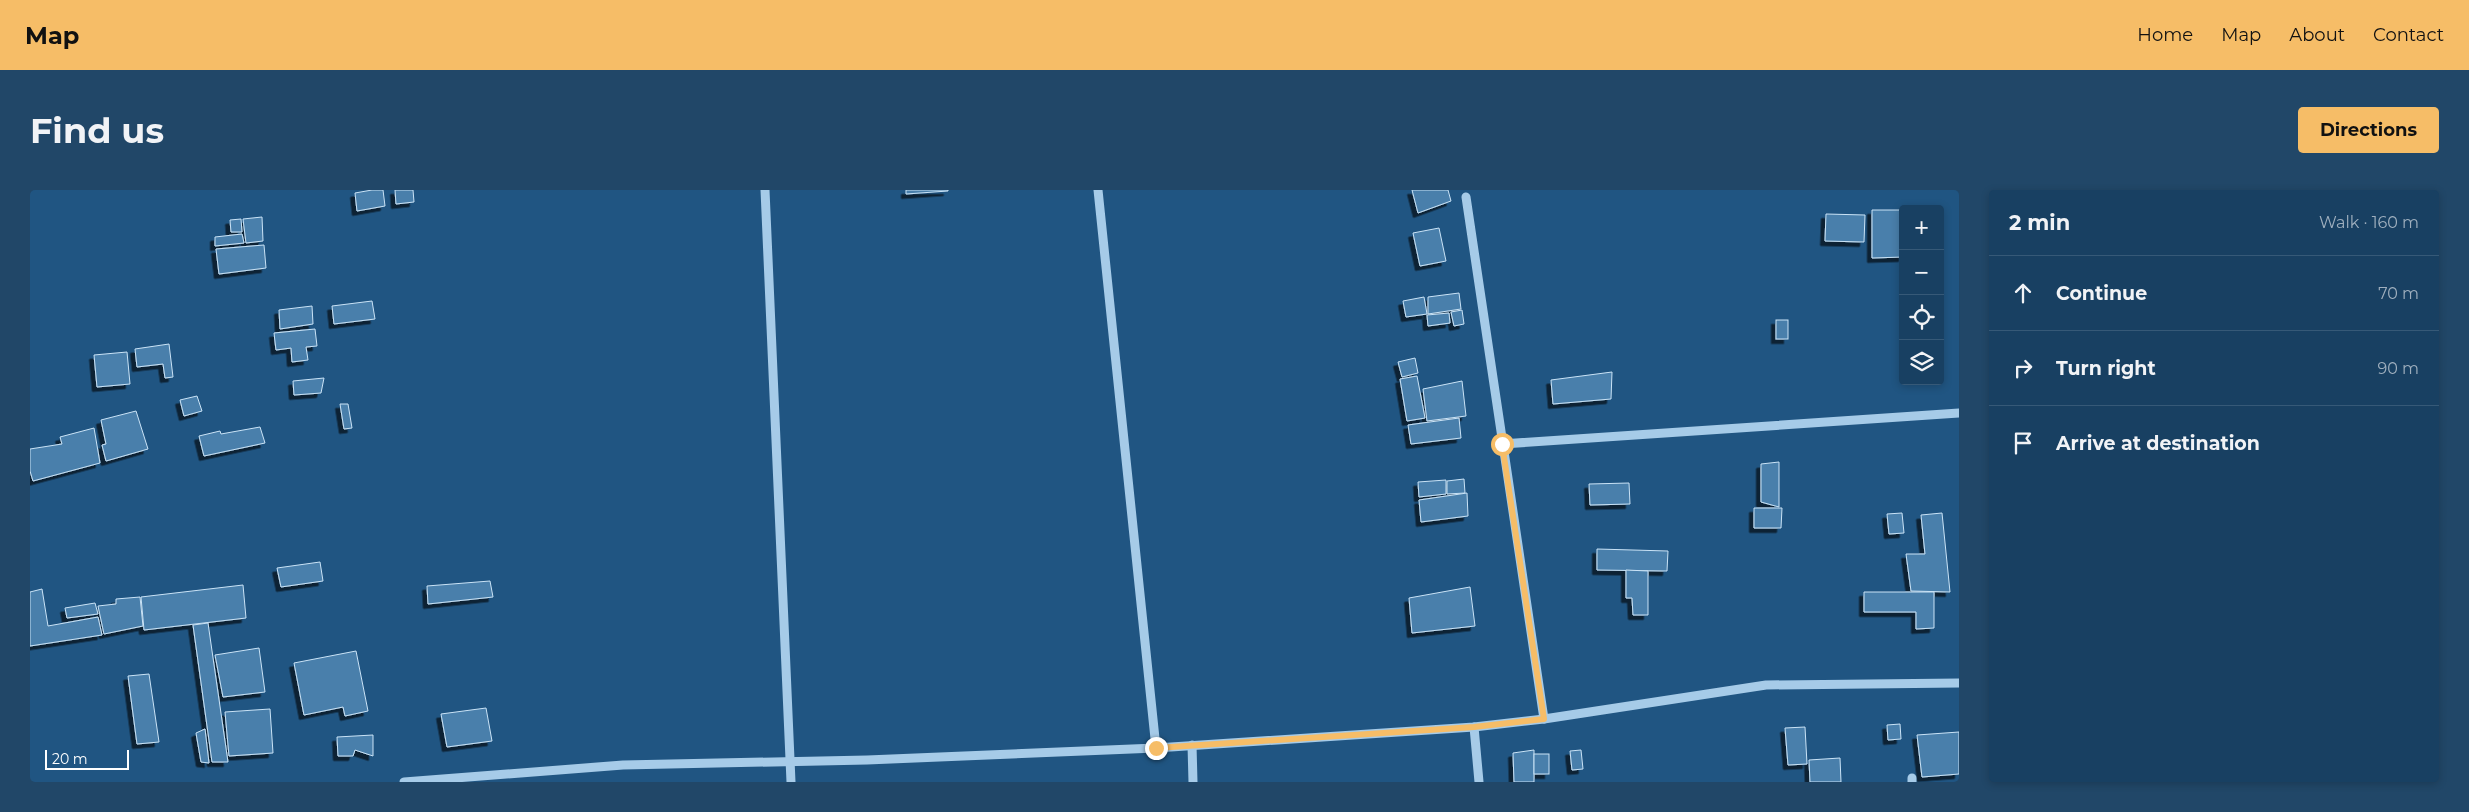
<!DOCTYPE html>
<meta charset="utf-8">
<style>
body{margin:0;font-family:Montserrat,sans-serif;background:#214768;color:#f1f3f6}
.controls{position:absolute;right:15px;top:15px;display:grid;overflow:hidden;border-radius:5px;box-shadow:0 2px 8px #0003}
.controls button{width:45px;height:45px;display:grid;place-items:center;padding:0;border:0;border-bottom:1px solid #365977;background:#184062;color:#f1f3f6;font:25px sans-serif}
.scale{position:absolute;left:15px;bottom:12px;width:84px;box-sizing:border-box;padding-left:5px;border:2px solid #fff;border-top:0;font-size:14px;line-height:18px;white-space:nowrap;color:#fff;-webkit-text-stroke:4px #205582;paint-order:stroke}
.stop{position:absolute;width:15px;height:15px;margin:-11px;border:4px solid #f6bd67;border-radius:50%;background:#fff}
.stop.end{background:#f6bd67;border-color:#fff;box-shadow:0 1px 5px #0008}
.list{margin:0;padding:0;list-style:none}
h2{display:flex;justify-content:space-between;align-items:center;height:65px;margin:0;padding:0 20px;font-size:21px}
h2 small{font-size:16px;font-weight:400;color:#9fafbe}
.list li{display:grid;grid-template-columns:32px 1fr auto;gap:15px;align-items:center;box-sizing:border-box;height:75px;padding:0 20px;border-top:1px solid #365977}
.list b{display:block;font-size:19px;white-space:nowrap}
.list em{font-size:16px;font-style:normal;color:#9fafbe}
.icon{flex:none;width:28px;height:28px;fill:none;stroke:currentColor;stroke-width:2;stroke-linecap:round;stroke-linejoin:round}
.map{position:relative;flex:none;width:1929px;height:592px;overflow:hidden;border-radius:5px}
header{display:flex;align-items:center;gap:30px;box-sizing:border-box;height:70px;padding:0 25px;background:#f6bd67;color:#111}
header strong{font-size:24px}
nav{display:flex;gap:28px;margin-inline-start:auto;font-size:18px}
.intro{display:flex;align-items:center;justify-content:space-between;box-sizing:border-box;height:120px;padding:0 30px}
h1{margin:0;font-size:35px}
.button{padding:12px 22px;border-radius:5px;background:#f6bd67;color:#111;font-size:18px;font-weight:700}
main{display:flex;gap:30px;padding:0 30px}
aside{flex:1;background:#184062;border-radius:5px;box-shadow:0 2px 8px #0003}
.map>svg:first-child{display:block}
.building{fill:#497fab;stroke:#cae3f6;filter:url(#shadow)}
.lines{fill:none;stroke-linecap:round;stroke-linejoin:round}
.minor{stroke:#a6cbe8;stroke-width:9}
.route{stroke:#f6bd67;stroke-width:6}
</style>
<header>
<strong>Map</strong>
<nav><a>Home</a><a>Map</a><a>About</a><a>Contact</a></nav>
</header>
<div class="intro"><h1>Find us</h1><a class="button">Directions</a></div>
<main>
<div class="map">
<svg width="1929" height="592" viewBox="0 0 1929 592">
<defs>
<filter id="shadow"><feDropShadow dx="-4.5" dy="4.5" stdDeviation="0" flood-color="#0009"/></filter>
</defs>
<rect width="100%" height="100%" fill="#205582"/>
<g class="building">
<path d="M342,0H353L355,16L327,21L325,3Z"/>
<path d="M365,0H383L384,12L366,14Z"/>
<path d="M876,0H918V1L876,4Z"/>
<path d="M1382,0H1418L1421,11L1388,23Z"/>
<path d="M1842,20H1873V67L1842,68Z"/>
<path d="M1796,24L1835,25L1834,52L1795,51Z"/>
<path d="M232,27L233,51L216,53L213,29Z"/>
<path d="M211,29L212,42H201L200,30Z"/>
<path d="M1409,38L1416,71L1390,76L1383,43Z"/>
<path d="M212,44L214,53L185,56V47Z"/>
<path d="M234,55L236,78L189,84L186,59Z"/>
<path d="M1429,103L1431,119L1398,124V107Z"/>
<path d="M1394,107L1397,124L1376,127L1373,111Z"/>
<path d="M342,111L345,129L304,134L302,116Z"/>
<path d="M282,116L283,134L250,139L249,120Z"/>
<path d="M1432,120L1434,134L1424,136L1421,122Z"/>
<path d="M1419,123L1420,133L1398,136L1397,125Z"/>
<rect x="1746" y="130" width="12" height="19"/>
<path d="M285,139L287,156L276,157L278,170L262,172L261,158L246,160L244,143Z"/>
<path d="M139,154L143,187L135,188L133,174L107,177L105,159Z"/>
<path d="M97,162L100,194L67,197L64,165Z"/>
<path d="M1385,168L1388,183L1372,187L1368,172Z"/>
<path d="M1582,182L1581,209L1523,214L1521,190Z"/>
<path d="M1387,186L1395,228L1377,231L1370,189Z"/>
<path d="M294,188L291,203L264,205L263,191Z"/>
<path d="M1432,191L1436,226L1397,231L1393,199Z"/>
<path d="M167,206L172,221L154,226L150,210Z"/>
<path d="M310,214H318L322,238L314,239Z"/>
<path d="M106,221L118,259L76,271L72,255L76,254L71,230Z"/>
<path d="M1429,228L1431,248L1381,254L1378,235Z"/>
<path d="M230,237L235,253L174,266L169,246L190,241L191,244Z"/>
<path d="M64,238L70,273L3,291L0,281V259L32,254L30,247Z"/>
<path d="M1749,272V317L1731,312V274Z"/>
<path d="M1434,289L1435,303L1417,304V291Z"/>
<path d="M1416,290V304L1389,307L1388,292Z"/>
<path d="M1599,293L1600,314L1560,315L1559,294Z"/>
<path d="M1437,303L1438,326L1391,332L1389,310Z"/>
<path d="M1724,318H1752L1751,338H1724Z"/>
<path d="M1872,323L1874,343L1859,344L1857,324Z"/>
<path d="M1912,323L1920,402L1881,401L1876,364H1895L1891,325Z"/>
<path d="M1567,359L1638,361L1637,381L1567,380Z"/>
<path d="M290,372L293,391L251,397L247,378Z"/>
<path d="M1596,380L1618,381V425H1603L1602,408H1596Z"/>
<path d="M460,391L463,407L398,414L397,396Z"/>
<path d="M213,395L216,428L114,440L111,407Z"/>
<path d="M1440,397L1445,436L1382,443L1379,408Z"/>
<path d="M12,399L18,436L68,427L72,445L0,456V402Z"/>
<path d="M1834,402H1904V438L1886,439V422H1834Z"/>
<path d="M110,407L113,436L74,444L68,416L86,414V409Z"/>
<path d="M65,413L68,424L37,428L35,418Z"/>
<path d="M178,433L198,572H182L163,435Z"/>
<path d="M229,458L235,502L193,507L185,465Z"/>
<path d="M326,461L338,521L315,526L313,517L274,525L264,473Z"/>
<path d="M119,484L129,552L107,554L98,486Z"/>
<path d="M456,518L462,551L417,557L411,524Z"/>
<path d="M240,519L243,563L199,566L195,522Z"/>
<path d="M1870,534L1871,549L1858,550L1857,535Z"/>
<path d="M1775,537L1777,574L1758,575L1755,538Z"/>
<path d="M175,539L179,573L171,572L166,543Z"/>
<path d="M1929,542V584L1892,587L1887,545Z"/>
<path d="M343,545V566L325,560L323,566H308L307,547Z"/>
<path d="M1504,560V592H1484L1483,563Z"/>
<path d="M1551,560L1553,579L1542,580L1540,561Z"/>
<rect x="1504" y="564" width="15" height="20"/>
<path d="M1810,568L1811,592H1780L1779,570Z"/>
</g>
<g class="lines">
<g class="minor">
<path d="M735,0L761,592"/>
<path d="M1068,0L1126,558"/>
<path d="M1436,7L1514,529"/>
<path d="M1472,254L1929,223"/>
<path d="M1444,537L1449,592"/>
<path d="M1162,555L1163,592"/>
<path d="M1882,588V592"/>
<path d="M374,592L593,575L837,570L1126,558L1444,537L1514,529L1736,495L1929,493"/>
</g>
</g>
<g class="lines">
<path class="route" d="M1126,558L1444,537L1514,529L1472,254"/>
</g>
</svg>
<div class="controls">
<button>+</button>
<button>−</button>
<button><svg class="icon" aria-label="locate" viewBox="0 0 24 24"><circle cx="12" cy="12" r="6"/><path d="M12 2v4M12 18v4M2 12h4M18 12h4"/></svg></button>
<button><svg class="icon" aria-label="layers" viewBox="0 0 24 24"><path d="M12 4l9 5-9 5-9-5zM3 14l9 5 9-5"/></svg></button>
</div>
<div class="scale">20 m</div>
<div class="stop" style="left:1472px;top:254px"></div>
<div class="stop end" style="left:1126px;top:558px"></div>
</div>
<aside>
<h2>2 min<small>Walk · 160 m</small></h2>
<ul class="list">
<li><svg class="icon" aria-label="ahead" viewBox="0 0 24 24"><path d="M12 20V5M6 11l6-6 6 6"/></svg><div><b>Continue</b></div><em>70 m</em></li>
<li><svg class="icon" aria-label="right" viewBox="0 0 24 24"><path d="M7 20v-9h11M14 6l5 5-5 5"/></svg><div><b>Turn right</b></div><em>90 m</em></li>
<li><svg class="icon" aria-label="arrive" viewBox="0 0 24 24"><path d="M6 21V4h12l-3 4 3 4H6"/></svg><div><b>Arrive at destination</b></div></li>
</ul>
</aside>
</main>
